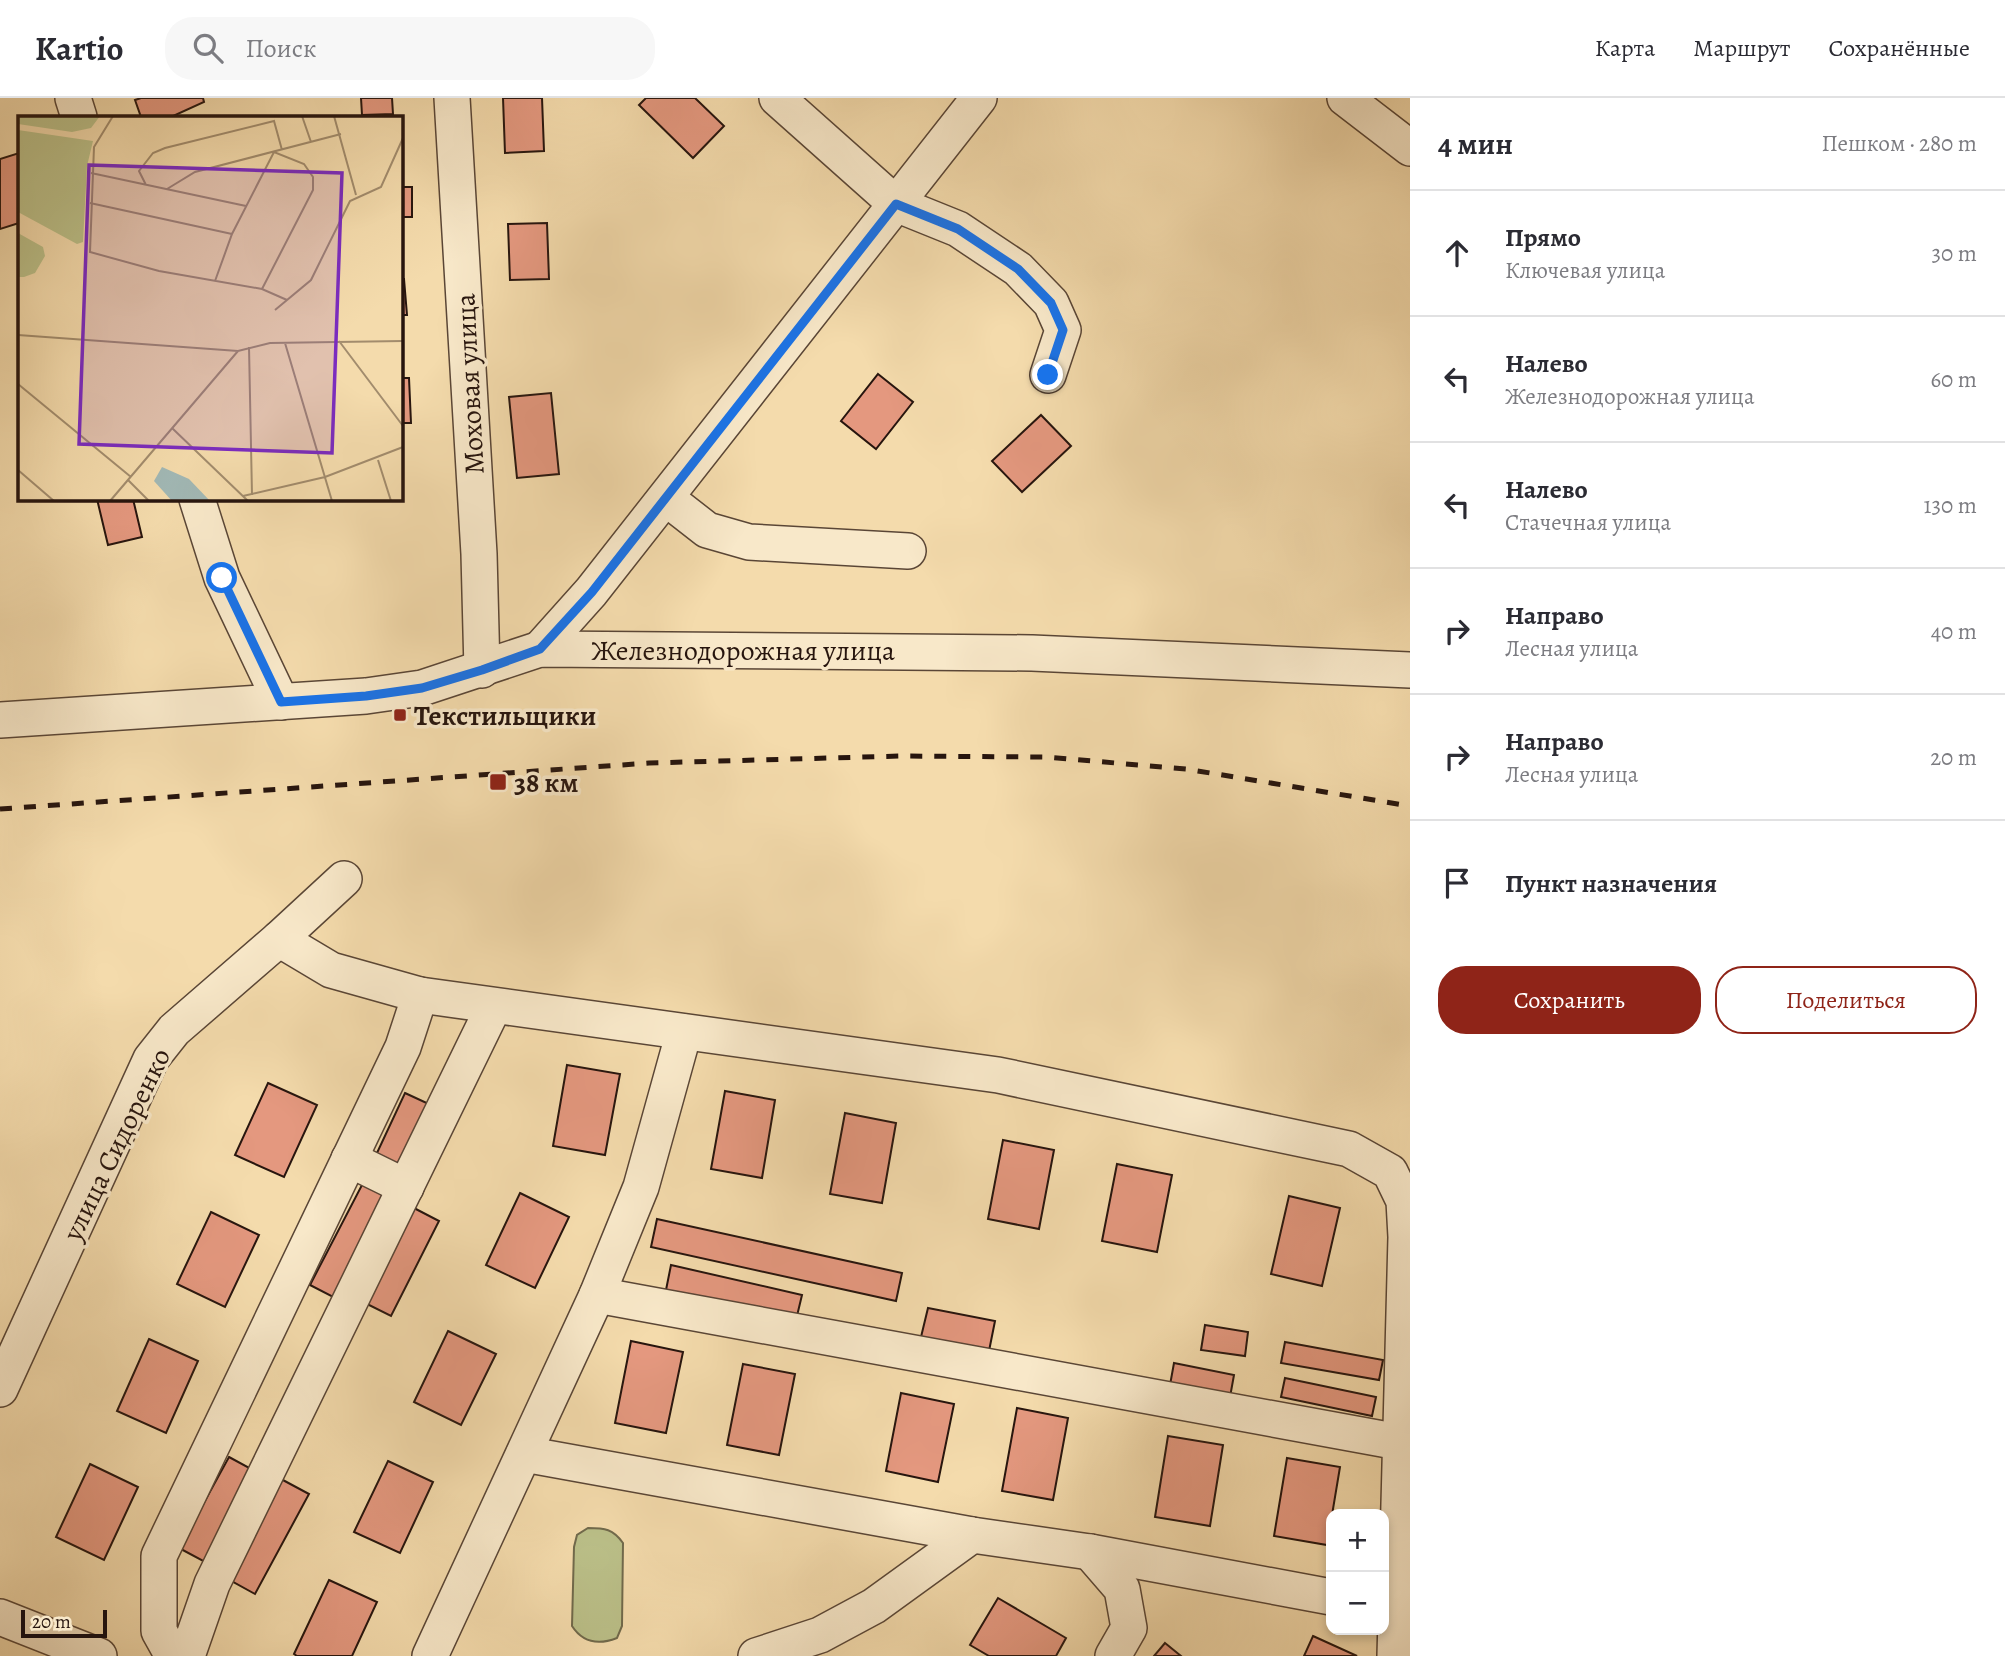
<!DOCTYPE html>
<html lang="ru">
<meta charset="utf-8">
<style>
body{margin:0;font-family:Alegreya,serif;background:#f7f7f7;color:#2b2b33}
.controls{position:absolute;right:21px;bottom:21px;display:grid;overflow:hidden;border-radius:14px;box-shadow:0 4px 10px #0003}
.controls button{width:63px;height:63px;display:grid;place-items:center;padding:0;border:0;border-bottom:2px solid #e1e1e2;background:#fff;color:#2b2b33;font:35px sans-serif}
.scale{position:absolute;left:21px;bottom:18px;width:86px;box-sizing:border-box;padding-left:7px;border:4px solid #27150e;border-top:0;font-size:19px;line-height:24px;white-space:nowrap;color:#27150e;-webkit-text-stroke:5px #f8e8c9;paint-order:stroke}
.stop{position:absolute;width:21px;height:21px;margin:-16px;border:5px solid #1a73e8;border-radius:50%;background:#fff}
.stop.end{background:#1a73e8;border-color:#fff;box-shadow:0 2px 7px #0008}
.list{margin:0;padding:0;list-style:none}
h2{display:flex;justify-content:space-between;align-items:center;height:91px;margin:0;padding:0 28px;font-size:30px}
h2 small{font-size:23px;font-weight:400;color:#7c7c81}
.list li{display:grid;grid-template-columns:46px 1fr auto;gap:21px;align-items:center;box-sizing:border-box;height:126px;padding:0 28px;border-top:2px solid #e1e1e2}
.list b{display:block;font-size:26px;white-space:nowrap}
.list p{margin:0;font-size:23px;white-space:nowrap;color:#7c7c81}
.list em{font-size:23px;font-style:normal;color:#7c7c81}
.actions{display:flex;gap:14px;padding:21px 28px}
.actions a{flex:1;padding:16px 0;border:2px solid #8f2418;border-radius:28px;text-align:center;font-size:24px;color:#8f2418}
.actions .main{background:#8f2418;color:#fff}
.icon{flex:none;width:38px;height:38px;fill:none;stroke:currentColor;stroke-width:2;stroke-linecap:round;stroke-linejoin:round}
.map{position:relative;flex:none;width:1410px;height:1558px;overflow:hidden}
header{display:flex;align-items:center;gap:42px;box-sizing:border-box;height:98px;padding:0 35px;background:#fff;border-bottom:2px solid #e1e1e2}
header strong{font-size:33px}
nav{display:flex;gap:38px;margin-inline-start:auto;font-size:24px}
.search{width:490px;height:63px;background:#f7f7f7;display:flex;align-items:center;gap:18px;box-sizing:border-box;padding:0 24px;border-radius:28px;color:#7c7c81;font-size:26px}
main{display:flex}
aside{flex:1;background:#fff}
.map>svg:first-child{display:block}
.green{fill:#bbc089;stroke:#716a4c;stroke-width:2}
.building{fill:#e4987f;stroke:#27150e;stroke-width:2}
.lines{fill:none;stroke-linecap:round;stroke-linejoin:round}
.minor-casing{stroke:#5a4636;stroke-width:38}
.minor{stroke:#f8e8c9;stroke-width:35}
.rail{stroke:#27150e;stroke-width:5;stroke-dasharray:12 12;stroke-linecap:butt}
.route{stroke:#1a73e8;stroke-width:9}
.poi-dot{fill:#8f2418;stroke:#f8e8c9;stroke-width:2.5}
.labels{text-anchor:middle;stroke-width:7;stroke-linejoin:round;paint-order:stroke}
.street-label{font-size:28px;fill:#27150e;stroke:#f8e8c9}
.poi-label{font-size:28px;font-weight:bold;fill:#27150e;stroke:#f8e8c9;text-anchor:start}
.inset-road{fill:none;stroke:#a28c6d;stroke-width:2}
.view{fill:#7b2cbf;fill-opacity:0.15;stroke:#7b2cbf;stroke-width:3.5}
.inset-edge{fill:none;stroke:#27150e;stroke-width:3.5}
</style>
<header>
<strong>Kartio</strong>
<div class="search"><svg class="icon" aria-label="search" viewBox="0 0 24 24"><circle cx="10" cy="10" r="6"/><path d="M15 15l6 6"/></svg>Поиск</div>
<nav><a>Карта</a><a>Маршрут</a><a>Сохранённые</a></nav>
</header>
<main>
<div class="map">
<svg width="1410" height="1558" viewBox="0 0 1410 1558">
<rect width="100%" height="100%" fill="#f4dbac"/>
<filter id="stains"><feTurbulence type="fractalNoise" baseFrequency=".00286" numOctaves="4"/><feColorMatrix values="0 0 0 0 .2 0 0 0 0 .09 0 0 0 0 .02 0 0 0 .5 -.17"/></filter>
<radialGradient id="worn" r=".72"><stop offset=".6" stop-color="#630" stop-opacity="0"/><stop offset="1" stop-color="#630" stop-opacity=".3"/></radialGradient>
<path class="green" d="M588,1430C605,1430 613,1431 623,1445L622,1528L617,1540C599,1547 583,1545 572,1528L574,1449L577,1437Z"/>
<g class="building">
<path d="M141,0H203L204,4L171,19H141L135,2Z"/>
<path d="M361,0H392L393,16L362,17Z"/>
<path d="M503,0H542L544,53L505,55Z"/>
<path d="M646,0H695L724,28L693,60L639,7Z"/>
<path d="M19,55V125L0,131V61Z"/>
<rect x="401" y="89" width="11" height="30"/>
<path d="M547,125L549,181L510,182L508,126Z"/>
<path d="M401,181H404L407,217H401Z"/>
<path d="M878,276L913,304L876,351L841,323Z"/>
<path d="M401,280H409L411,325H401Z"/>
<path d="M551,295L559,376L517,380L509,299Z"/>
<path d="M1041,317L1071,348L1022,394L992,363Z"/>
<path d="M97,401H133L142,439L108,447Z"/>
<path d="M567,967L620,976L605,1057L553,1048Z"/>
<path d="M268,985L317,1007L284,1079L235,1057Z"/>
<path d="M725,993L775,1002L762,1080L711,1071Z"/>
<path d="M405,995L431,1007L401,1069L376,1057Z"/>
<path d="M845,1015L896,1025L882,1105L830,1096Z"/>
<path d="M1003,1042L1054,1052L1039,1131L988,1121Z"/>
<path d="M1117,1066L1172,1077L1157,1154L1102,1143Z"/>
<path d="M363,1085L390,1099L337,1201L310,1187Z"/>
<path d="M520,1095L569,1119L535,1190L486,1167Z"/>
<path d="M1289,1098L1340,1110L1322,1188L1271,1176Z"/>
<path d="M412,1109L439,1123L391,1218L363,1204Z"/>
<path d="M211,1114L259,1137L225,1209L177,1186Z"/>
<path d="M657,1121L902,1175L896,1203L651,1149Z"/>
<path d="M671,1167L802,1197L796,1222L666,1192Z"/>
<path d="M928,1210L995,1223L989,1253L921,1239Z"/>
<path d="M1205,1227L1248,1234L1245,1258L1201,1252Z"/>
<path d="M448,1233L496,1256L461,1327L414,1304Z"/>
<path d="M149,1241L198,1263L166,1335L117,1313Z"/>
<path d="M631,1243L683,1254L666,1335L615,1325Z"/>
<path d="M1285,1244L1383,1262L1379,1282L1281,1265Z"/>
<path d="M1174,1265L1234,1277L1230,1299L1170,1287Z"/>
<path d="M743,1266L795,1276L779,1357L727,1347Z"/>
<path d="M1285,1280L1376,1299L1372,1318L1281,1299Z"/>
<path d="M901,1295L954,1306L938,1384L886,1373Z"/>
<path d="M1017,1310L1068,1320L1053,1402L1002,1393Z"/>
<path d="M1168,1338L1223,1347L1210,1428L1155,1419Z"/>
<path d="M229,1359L255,1373L205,1464L179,1450Z"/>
<path d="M1287,1360L1340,1369L1327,1447L1274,1438Z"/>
<path d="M388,1363L433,1384L400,1455L354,1434Z"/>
<path d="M90,1366L138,1389L104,1462L56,1439Z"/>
<path d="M281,1381L309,1396L255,1496L228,1481Z"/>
<path d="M329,1482L377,1504L352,1558H297L294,1556Z"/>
<path d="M998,1500L1066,1540L1056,1558H989L970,1547Z"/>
<path d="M1313,1538L1357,1558H1304Z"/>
<path d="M1165,1545L1181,1558H1154Z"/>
</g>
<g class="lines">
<g class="minor-casing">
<g id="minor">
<path d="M73,0L79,19"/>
<path d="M452,0L479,456L482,572"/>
<path d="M777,0L896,106L958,131L1018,171L1051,205L1063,232L1048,277"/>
<path d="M1345,0L1410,50"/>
<path d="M666,400L707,432L749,444L908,453"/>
<path d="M197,401L222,480L281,604"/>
<path d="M540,551L591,494L979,0"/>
<path d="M0,622L366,598L422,590L540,551L1032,555L1410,572"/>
<path d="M279,841L331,872L420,897L998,977L1349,1051L1390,1074L1404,1103L1406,1139L1395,1558"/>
<path d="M349,1061L406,1089"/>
<path d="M597,1197L1399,1344"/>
<path d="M0,1291L151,961L174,932L279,841L344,781"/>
<path d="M524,1356L972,1437L1090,1454L1331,1499"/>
<path d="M1090,1454L1122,1491L1129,1530L1113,1558"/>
<path d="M0,1519L99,1558"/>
<path d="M173,1558L159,1533V1458L403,949L420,897"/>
<path d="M187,1558L212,1486L494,908"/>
<path d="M430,1558L597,1197L641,1089L684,934"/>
<path d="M756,1558L820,1537L874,1508L972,1437"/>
</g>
</g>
<use href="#minor" class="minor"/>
<path class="rail" d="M0,711L649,665L902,658L1045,659L1186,671L1410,708"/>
</g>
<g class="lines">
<path class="route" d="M222,480L281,604L366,598L422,590L482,572L540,551L592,494L896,106L958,131L1018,171L1051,205L1063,232L1048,277"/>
</g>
<g class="poi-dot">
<rect x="393" y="610" width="14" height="14" rx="3.5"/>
<rect x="489" y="675" width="18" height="18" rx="3.5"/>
</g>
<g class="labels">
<g class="street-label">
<text transform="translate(469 286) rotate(-93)" y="10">Моховая улица</text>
<text x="743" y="562">Железнодорожная улица</text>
<text transform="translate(116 1046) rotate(-64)" y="10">улица Сидоренко</text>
</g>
<g class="poi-label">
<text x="414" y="627">Текстильщики</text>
<text x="514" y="694">38 км</text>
</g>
</g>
<g transform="translate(18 18)">
<rect width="385" height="385" fill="#f4dbac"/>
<path d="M0,0H82L73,12L54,16L0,8ZM0,14L75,25L69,50L65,126L59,128L0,96ZM0,117L25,131L27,140L17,157L6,161H0Z" fill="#bbc089"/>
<path d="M144,351L171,363L192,385H154L136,365Z" fill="#a1b8b5"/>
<path class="inset-road" d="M95,0L76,31L72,136L141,155L244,173L269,184M284,0L293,26M316,0L338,79M73,57L228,90M128,69L121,55L135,37L147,32L256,5L264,34M149,73L177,56L323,18M72,87L214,118M197,165L214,118L256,36L286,48L295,61V74L244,173M257,194L293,164L332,85L363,71L385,22M0,219L220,235L252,227L385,225M321,225L385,310M267,227L314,385M231,231L234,379M0,268L113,361M154,312L230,385M360,344L373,385M0,354L36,385M110,364L131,385M225,380L307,361L385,331M92,385L220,235"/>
<path class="view" d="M71,49L324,57L314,337L61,328Z"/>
<rect width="385" height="385" class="inset-edge"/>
</g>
<rect width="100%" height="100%" filter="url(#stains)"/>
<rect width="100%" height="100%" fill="url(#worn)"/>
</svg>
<div class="controls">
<button>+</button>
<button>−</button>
</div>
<div class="scale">20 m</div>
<div class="stop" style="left:222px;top:480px"></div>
<div class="stop end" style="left:1048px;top:277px"></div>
</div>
<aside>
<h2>4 мин<small>Пешком · 280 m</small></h2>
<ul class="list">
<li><svg class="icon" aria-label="ahead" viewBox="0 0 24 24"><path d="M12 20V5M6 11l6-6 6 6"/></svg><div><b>Прямо</b><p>Ключевая улица</p></div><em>30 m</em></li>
<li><svg class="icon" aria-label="left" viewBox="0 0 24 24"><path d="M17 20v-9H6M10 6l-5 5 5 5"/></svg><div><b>Налево</b><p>Железнодорожная улица</p></div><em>60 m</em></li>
<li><svg class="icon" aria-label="left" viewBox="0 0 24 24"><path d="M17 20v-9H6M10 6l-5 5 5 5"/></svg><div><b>Налево</b><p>Стачечная улица</p></div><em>130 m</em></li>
<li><svg class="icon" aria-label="right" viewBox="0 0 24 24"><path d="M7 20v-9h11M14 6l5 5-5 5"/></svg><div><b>Направо</b><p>Лесная улица</p></div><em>40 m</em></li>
<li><svg class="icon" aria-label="right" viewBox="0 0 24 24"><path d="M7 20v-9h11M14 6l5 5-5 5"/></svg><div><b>Направо</b><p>Лесная улица</p></div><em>20 m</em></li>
<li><svg class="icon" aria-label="arrive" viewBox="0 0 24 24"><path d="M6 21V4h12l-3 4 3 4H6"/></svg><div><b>Пункт назначения</b></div></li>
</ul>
<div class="actions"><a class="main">Сохранить</a><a>Поделиться</a></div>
</aside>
</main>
